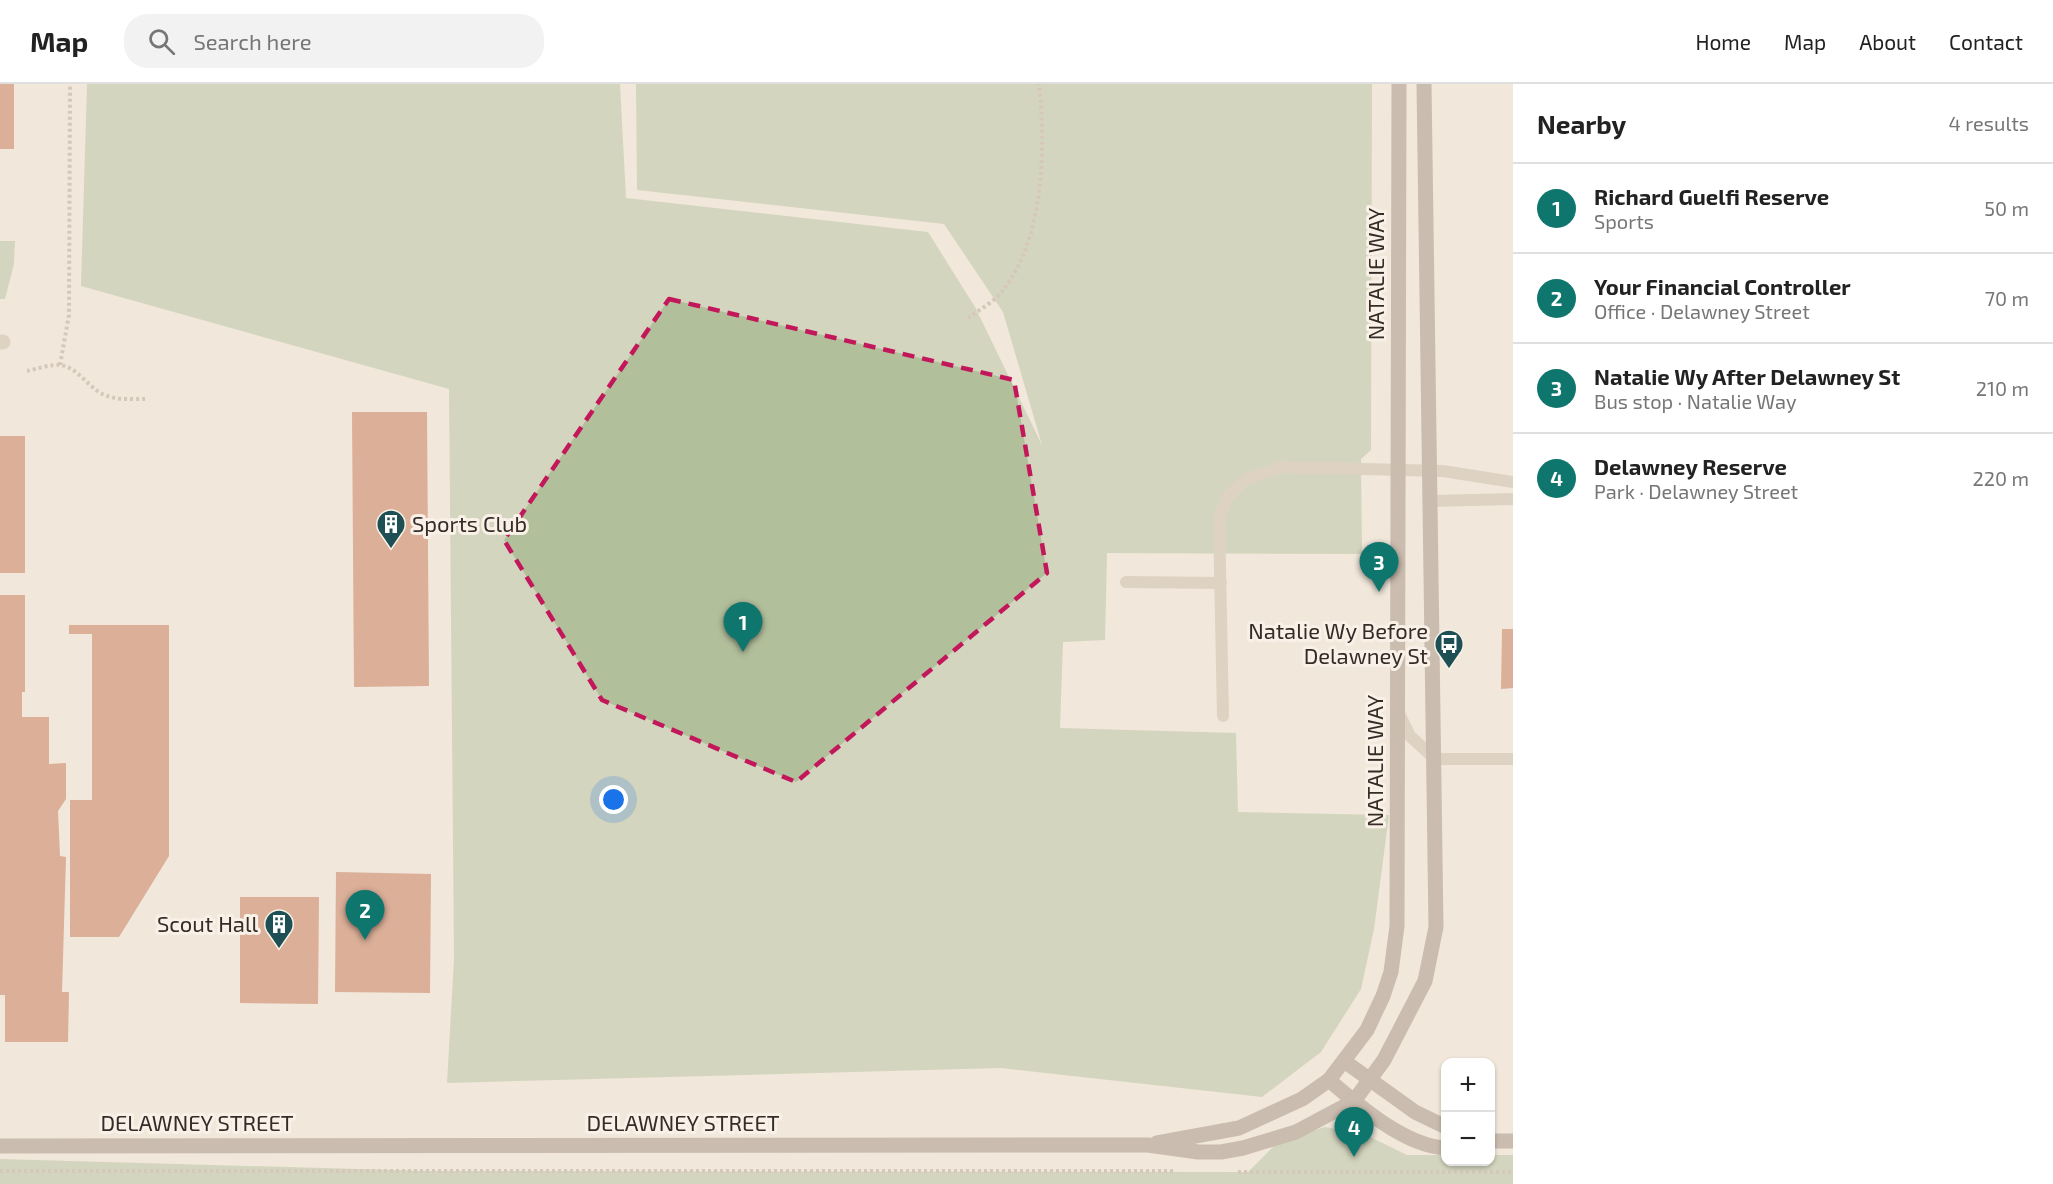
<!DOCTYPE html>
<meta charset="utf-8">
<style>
body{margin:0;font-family:"Exo 2",sans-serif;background:#f2f2f2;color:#222}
.controls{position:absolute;right:18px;bottom:18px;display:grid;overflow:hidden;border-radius:12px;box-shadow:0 2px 4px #0004}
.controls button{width:54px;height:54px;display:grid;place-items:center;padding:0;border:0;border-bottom:2px solid #e0e0e0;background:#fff;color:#222;font:30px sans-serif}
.you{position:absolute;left:614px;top:716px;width:21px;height:21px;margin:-15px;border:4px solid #fff;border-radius:50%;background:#1a73e8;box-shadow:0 0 0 9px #1a73e833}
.badge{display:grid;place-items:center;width:39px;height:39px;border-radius:50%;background:#0f766e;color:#fff;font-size:20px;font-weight:700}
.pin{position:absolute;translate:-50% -50px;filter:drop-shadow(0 2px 3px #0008)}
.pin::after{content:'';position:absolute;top:32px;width:21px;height:18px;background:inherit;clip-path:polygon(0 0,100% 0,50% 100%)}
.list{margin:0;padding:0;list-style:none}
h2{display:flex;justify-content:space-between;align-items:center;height:78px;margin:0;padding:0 24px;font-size:26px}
h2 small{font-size:20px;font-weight:400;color:#767676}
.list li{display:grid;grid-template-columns:39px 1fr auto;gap:18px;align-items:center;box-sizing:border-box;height:90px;padding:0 24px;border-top:2px solid #e0e0e0}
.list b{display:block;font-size:22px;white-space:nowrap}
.list p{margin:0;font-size:20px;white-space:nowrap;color:#767676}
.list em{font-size:20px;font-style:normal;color:#767676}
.icon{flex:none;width:33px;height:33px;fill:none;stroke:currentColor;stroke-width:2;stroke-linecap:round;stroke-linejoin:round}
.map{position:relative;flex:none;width:1513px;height:1100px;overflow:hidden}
header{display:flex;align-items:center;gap:36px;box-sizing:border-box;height:84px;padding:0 30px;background:#fff;border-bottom:2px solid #e0e0e0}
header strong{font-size:28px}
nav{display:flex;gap:33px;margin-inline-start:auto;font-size:21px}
.search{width:420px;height:54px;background:#f2f2f2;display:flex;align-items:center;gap:15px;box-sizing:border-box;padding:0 21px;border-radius:24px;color:#767676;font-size:22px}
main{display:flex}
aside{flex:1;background:#fff}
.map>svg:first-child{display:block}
.green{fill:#b2bf9b}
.building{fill:#c26b47}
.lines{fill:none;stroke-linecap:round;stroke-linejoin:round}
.path{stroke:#b4a291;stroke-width:4;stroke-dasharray:3 3;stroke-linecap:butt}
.lane{stroke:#c8b8a7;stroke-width:12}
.street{stroke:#c8b8a7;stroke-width:15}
.secondary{stroke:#9c8778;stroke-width:15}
.marked{fill:none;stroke:#c2185b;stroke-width:4.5;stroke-dasharray:12 8;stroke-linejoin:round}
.labels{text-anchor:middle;stroke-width:6;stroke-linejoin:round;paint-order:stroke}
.street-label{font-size:22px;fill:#352c27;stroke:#f9f1e7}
.poi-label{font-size:22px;fill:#352c27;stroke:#f9f1e7;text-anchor:end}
</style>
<header>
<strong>Map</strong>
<div class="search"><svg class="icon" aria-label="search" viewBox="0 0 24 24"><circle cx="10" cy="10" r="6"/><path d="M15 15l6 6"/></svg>Search here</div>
<nav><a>Home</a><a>Map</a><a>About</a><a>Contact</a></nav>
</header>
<main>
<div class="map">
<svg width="1513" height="1100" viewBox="0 0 1513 1100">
<rect width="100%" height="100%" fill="#f1e7db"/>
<g class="green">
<path d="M87,0H620L626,114L928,148L975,223L1042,361L1003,228L944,140L637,106L636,0H1372L1371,366L1361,375L1362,470L1107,469L1105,556L1063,558L1060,644L1236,649L1238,728L1389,731L1374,845L1361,905L1321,968L1262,1013L1001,984L447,999L454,875L449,305L81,202Z"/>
<path d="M0,157H15L14,180L5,215H0Z"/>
<path d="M1325,1043L1364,1050L1407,1071H1445L1446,1078H1490L1491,1071H1513V1100H0V1075L428,1087L1248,1088L1279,1057Z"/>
</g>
<g class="building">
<rect x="0" y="0" width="14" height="65"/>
<path d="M352,328H427L429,602L354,603Z"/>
<rect x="0" y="352" width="25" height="137"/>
<path d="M0,511H25V608H22V633H49V680L66,679V715L58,727L60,772L66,773L62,908H69L68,958H5V911H0Z"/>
<path d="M69,541H169V772L119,853H70V716H92V550H69Z"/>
<path d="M1502,545H1513V604L1501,605Z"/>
<path d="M336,788L431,790L430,909L335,908Z"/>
<path d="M240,813H319L318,920L240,919Z"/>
</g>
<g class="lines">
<g class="path">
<path d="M968,234C980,225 996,217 1004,205C1044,153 1046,63 1039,0"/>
<path d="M60,281L69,231L70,0"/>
<path d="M27,287C37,285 51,280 60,281C75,283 84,297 95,305C108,317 129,315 145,315"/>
<path d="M0,1087H1176"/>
<path d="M1238,1088H1513"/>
</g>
<g class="lane">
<path d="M1432,417L1513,415"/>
<path d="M1126,498L1221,499"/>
<path d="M1398,627L1410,652L1435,675H1513"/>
<path d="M1223,632L1219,435L1228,412L1247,395L1282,383L1443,387L1513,398"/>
</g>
<path class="street" d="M0,258H3"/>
<g class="secondary">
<path d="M1344,977L1415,1028L1446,1043"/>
<path d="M1329,996C1359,1022 1405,1062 1446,1064"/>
<path d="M1490,1057H1513"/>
<path d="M1157,1059L1239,1044L1302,1015L1329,996L1367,946L1383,912L1391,888L1397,842L1399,0"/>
<path d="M0,1062L1148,1061L1198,1068H1221L1243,1064L1296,1048L1354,1017L1384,976L1425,897L1436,843L1424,0"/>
</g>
</g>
<path d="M0 0H1513V1100H0ZM669,215L1014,296L1047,489L796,698L602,616L504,456Z" fill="#f1e7db" fill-opacity=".55" fill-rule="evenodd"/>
<path class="marked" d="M669,215L1014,296L1047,489L796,698L602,616L504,456Z"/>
<defs>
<g id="building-pin" transform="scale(1.5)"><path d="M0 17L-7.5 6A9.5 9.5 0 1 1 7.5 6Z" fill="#1e4f55" stroke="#f9f1e7"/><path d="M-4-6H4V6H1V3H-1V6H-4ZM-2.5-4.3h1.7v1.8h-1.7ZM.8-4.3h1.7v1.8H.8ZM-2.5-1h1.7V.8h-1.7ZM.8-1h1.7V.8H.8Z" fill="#fff"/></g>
<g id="bus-pin" transform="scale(1.5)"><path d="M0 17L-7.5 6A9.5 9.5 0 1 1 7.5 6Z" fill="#1e4f55" stroke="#f9f1e7"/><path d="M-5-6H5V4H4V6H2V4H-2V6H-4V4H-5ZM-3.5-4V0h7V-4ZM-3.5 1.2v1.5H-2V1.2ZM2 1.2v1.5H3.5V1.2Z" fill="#fff"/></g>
</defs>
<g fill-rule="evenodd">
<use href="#building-pin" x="391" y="440"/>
<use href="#bus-pin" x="1449" y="560"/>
<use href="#building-pin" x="279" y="840"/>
</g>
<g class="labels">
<g class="street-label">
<text transform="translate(1376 190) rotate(-90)" y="8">NATALIE WAY</text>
<text transform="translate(1375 677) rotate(-90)" y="8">NATALIE WAY</text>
<text x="197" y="1047">DELAWNEY STREET</text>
<text x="683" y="1047">DELAWNEY STREET</text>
</g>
<g class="poi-label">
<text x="412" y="448" text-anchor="start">Sports Club</text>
<text x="1428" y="555">Natalie Wy Before<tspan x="1428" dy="25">Delawney St</tspan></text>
<text x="258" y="848">Scout Hall</text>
</g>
</g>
</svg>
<div class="controls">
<button>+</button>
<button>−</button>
</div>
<div class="you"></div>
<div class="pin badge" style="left:743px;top:568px">1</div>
<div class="pin badge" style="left:365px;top:856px">2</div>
<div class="pin badge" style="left:1379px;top:508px">3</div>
<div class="pin badge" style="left:1354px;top:1073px">4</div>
</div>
<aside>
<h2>Nearby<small>4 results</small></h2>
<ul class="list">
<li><span class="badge">1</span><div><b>Richard Guelfi Reserve</b><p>Sports</p></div><em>50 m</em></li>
<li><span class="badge">2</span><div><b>Your Financial Controller</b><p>Office · Delawney Street</p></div><em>70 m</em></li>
<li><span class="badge">3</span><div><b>Natalie Wy After Delawney St</b><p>Bus stop · Natalie Way</p></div><em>210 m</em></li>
<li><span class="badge">4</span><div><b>Delawney Reserve</b><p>Park · Delawney Street</p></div><em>220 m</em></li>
</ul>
</aside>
</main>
